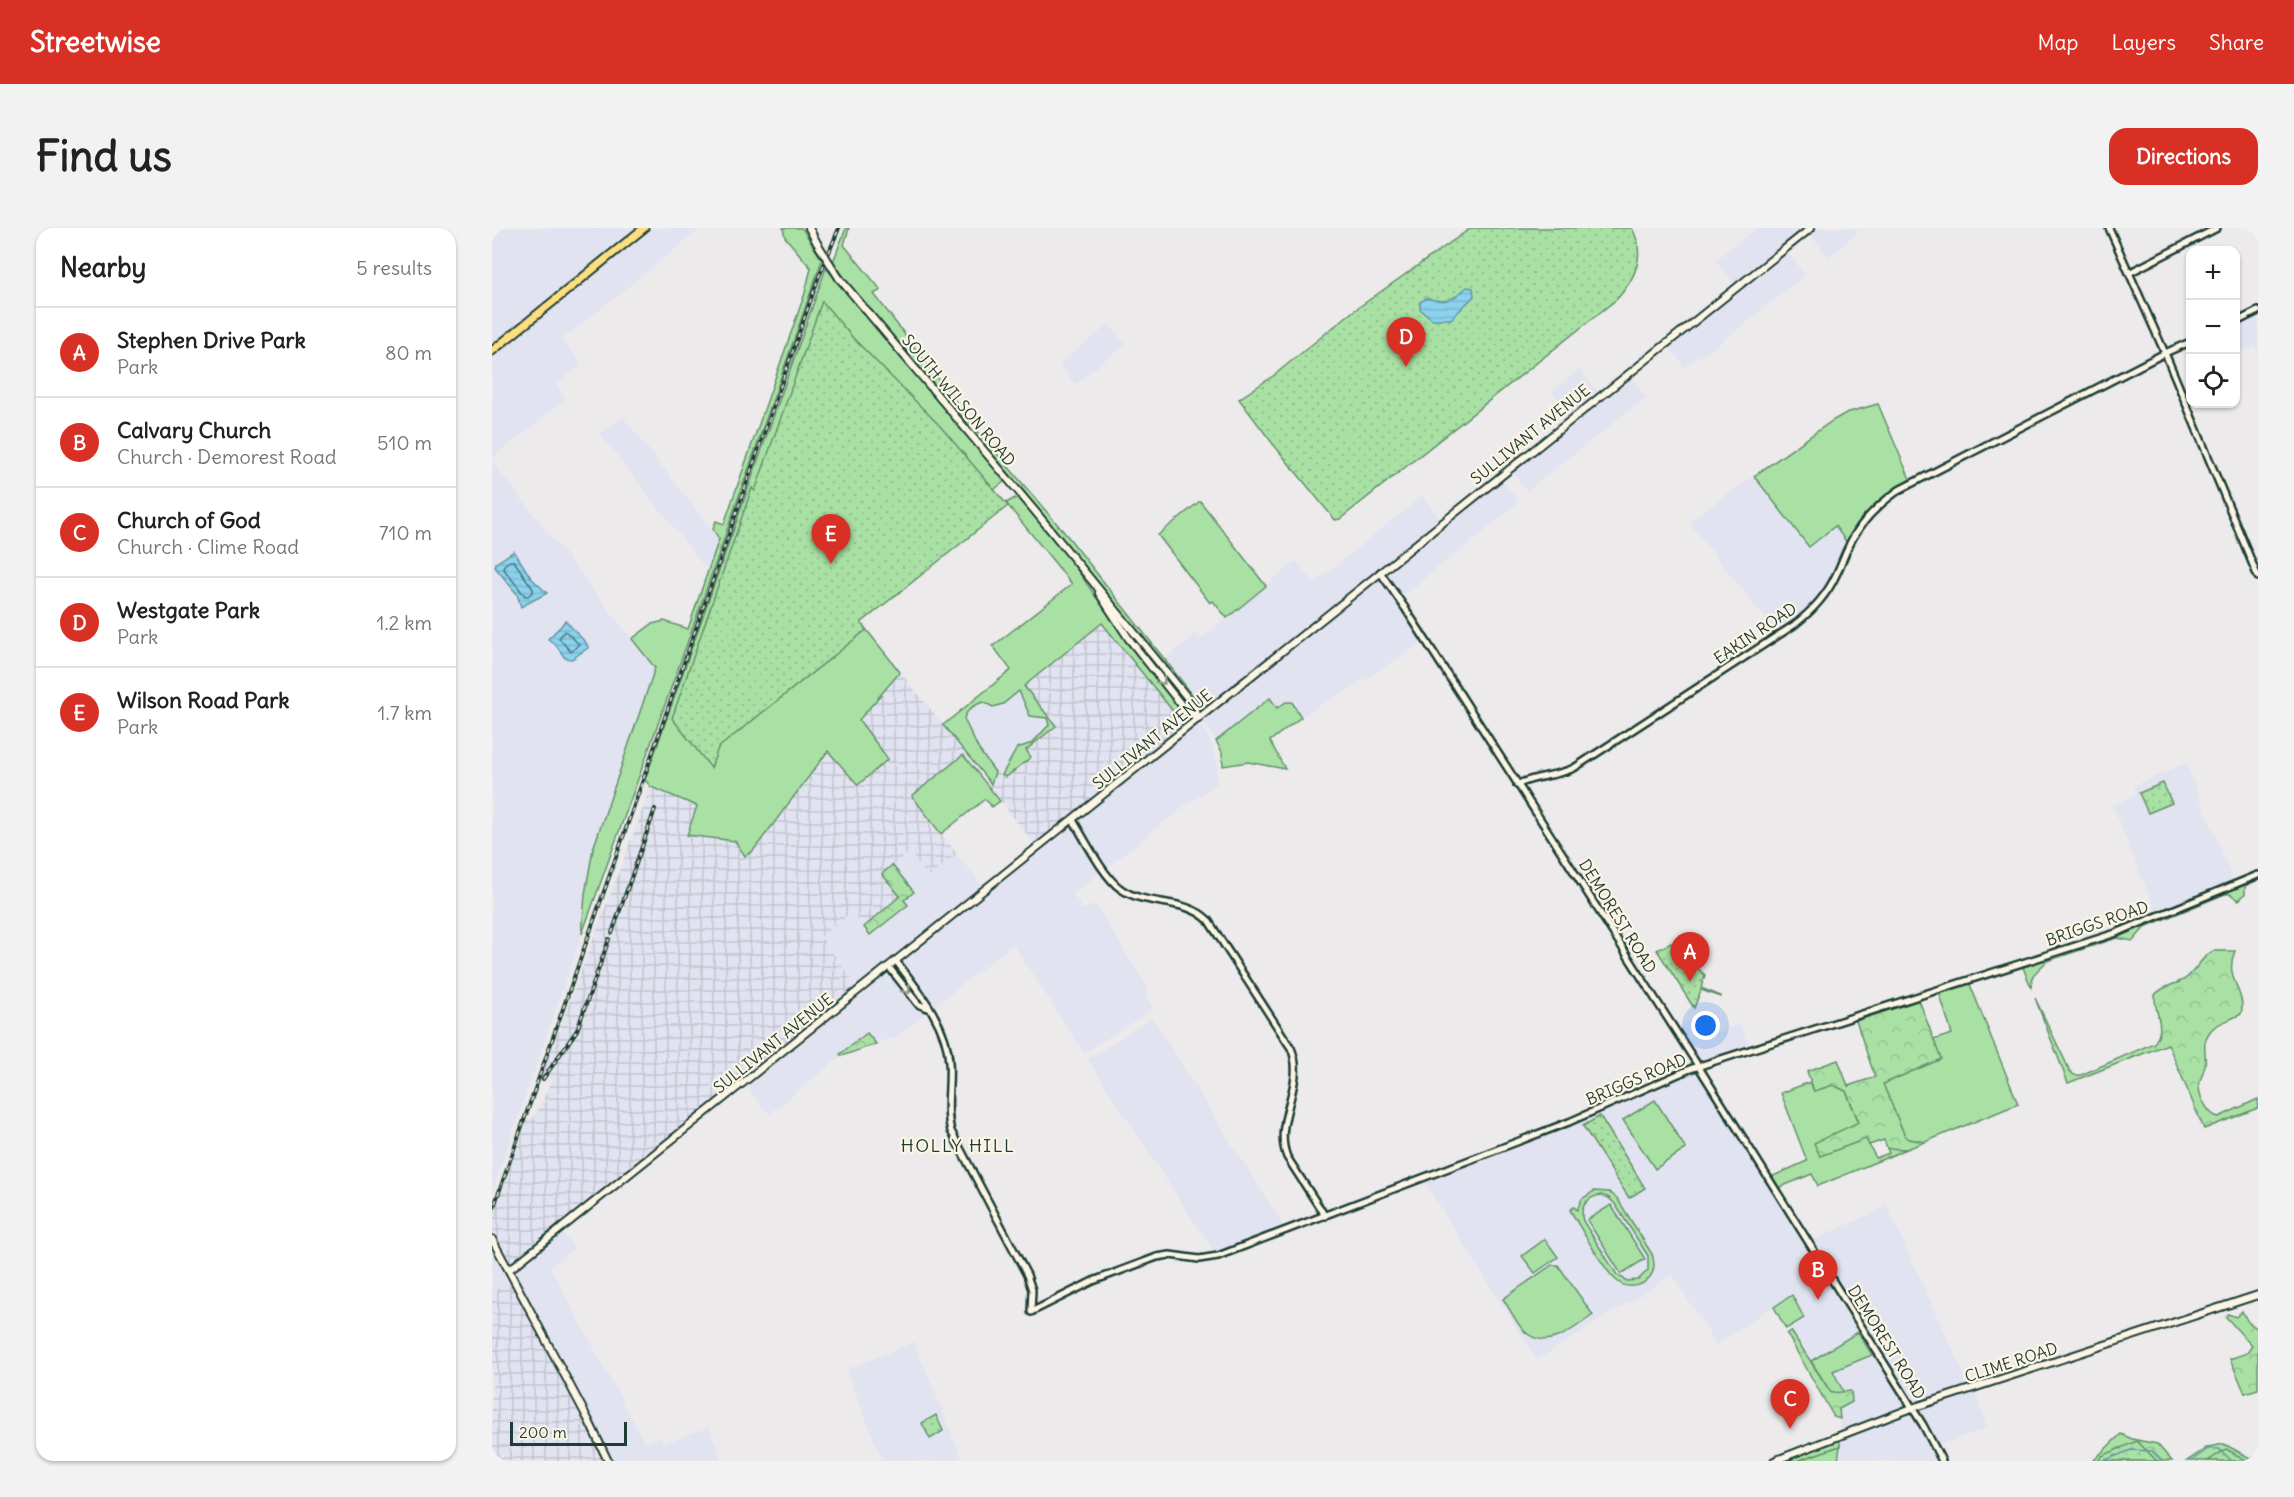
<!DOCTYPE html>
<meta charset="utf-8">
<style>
body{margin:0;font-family:Delius,sans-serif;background:#f2f2f2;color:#222}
.controls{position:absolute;right:18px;top:18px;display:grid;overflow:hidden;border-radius:12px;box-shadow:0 2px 4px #0004}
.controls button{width:54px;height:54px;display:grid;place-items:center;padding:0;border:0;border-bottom:2px solid #e0e0e0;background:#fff;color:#222;font:30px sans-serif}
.scale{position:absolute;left:18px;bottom:15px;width:117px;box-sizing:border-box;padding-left:6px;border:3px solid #1f3d34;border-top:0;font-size:16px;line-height:21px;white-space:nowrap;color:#1f3d34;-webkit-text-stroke:4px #fcf5e5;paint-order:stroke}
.you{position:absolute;left:1214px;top:798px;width:21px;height:21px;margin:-15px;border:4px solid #fff;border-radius:50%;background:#1a73e8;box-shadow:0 0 0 9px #1a73e833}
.badge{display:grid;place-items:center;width:39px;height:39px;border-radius:50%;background:#d93025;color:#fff;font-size:20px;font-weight:700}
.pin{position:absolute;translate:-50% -50px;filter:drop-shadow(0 2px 3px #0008)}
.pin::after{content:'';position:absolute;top:32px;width:21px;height:18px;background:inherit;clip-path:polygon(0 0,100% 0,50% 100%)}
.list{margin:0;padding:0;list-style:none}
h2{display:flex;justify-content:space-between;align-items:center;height:78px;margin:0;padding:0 24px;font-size:26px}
h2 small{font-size:20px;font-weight:400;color:#767676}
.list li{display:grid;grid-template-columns:39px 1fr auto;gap:18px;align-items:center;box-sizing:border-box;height:90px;padding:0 24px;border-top:2px solid #e0e0e0}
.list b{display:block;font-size:22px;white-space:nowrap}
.list p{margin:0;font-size:20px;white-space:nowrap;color:#767676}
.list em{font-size:20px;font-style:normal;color:#767676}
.icon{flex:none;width:33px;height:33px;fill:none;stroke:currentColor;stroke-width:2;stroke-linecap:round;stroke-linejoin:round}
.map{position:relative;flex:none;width:1766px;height:1233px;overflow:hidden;border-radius:18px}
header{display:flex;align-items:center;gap:36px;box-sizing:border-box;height:84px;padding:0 30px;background:#d93025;color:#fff}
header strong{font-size:28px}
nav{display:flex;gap:33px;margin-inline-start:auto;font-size:21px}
.intro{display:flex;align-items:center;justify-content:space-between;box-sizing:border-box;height:144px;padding:0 36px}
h1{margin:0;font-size:42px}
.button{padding:15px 27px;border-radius:18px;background:#d93025;color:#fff;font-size:21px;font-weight:700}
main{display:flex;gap:36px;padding:0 36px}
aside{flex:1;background:#fff;border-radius:18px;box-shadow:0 2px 4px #0004}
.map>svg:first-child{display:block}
.built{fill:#e1e3f0}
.industrial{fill:url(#industrial-grid)}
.green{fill:#a9e1a5;stroke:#648f6c;stroke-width:1.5;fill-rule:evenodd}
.forest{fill:url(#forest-crowns);stroke:#648f6c;stroke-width:1.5}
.park{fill:url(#park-dots);stroke:#648f6c;stroke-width:1.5}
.water{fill:url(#water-rules);stroke:#6096a4;stroke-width:1.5}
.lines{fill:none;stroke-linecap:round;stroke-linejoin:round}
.shore{stroke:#4b797e;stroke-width:1.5}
.stream{stroke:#6096a4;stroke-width:1.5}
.tertiary-casing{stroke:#1f3d34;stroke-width:10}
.secondary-casing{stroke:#1f3d34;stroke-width:10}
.primary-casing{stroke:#1f3d34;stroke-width:11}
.tertiary{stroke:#fcf5e5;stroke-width:5}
.secondary{stroke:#fcf5e5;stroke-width:6}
.primary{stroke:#fddf80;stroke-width:7}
.rail-casing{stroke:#1f3d34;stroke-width:4}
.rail{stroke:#fcf5e5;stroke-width:1.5;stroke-dasharray:4.5;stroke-linecap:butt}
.secondary-bridge-casing{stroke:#1f3d34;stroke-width:10;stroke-linecap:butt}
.secondary-bridge{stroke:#fcf5e5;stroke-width:6}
.oneway{stroke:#8e998c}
.labels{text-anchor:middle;stroke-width:4.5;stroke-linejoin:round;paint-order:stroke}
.street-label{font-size:16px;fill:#1f3d34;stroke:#fcf5e5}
.neighbourhood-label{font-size:18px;letter-spacing:1.5px;fill:#1f3d34;stroke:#fcf5e5}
</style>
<header>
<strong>Streetwise</strong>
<nav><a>Map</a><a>Layers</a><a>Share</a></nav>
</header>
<div class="intro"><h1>Find us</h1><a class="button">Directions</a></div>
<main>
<aside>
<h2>Nearby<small>5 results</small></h2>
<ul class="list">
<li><span class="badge">A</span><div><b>Stephen Drive Park</b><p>Park</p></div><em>80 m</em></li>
<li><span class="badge">B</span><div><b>Calvary Church</b><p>Church · Demorest Road</p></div><em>510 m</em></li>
<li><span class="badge">C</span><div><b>Church of God</b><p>Church · Clime Road</p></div><em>710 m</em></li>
<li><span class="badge">D</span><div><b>Westgate Park</b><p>Park</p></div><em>1.2 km</em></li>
<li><span class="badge">E</span><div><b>Wilson Road Park</b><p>Park</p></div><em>1.7 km</em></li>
</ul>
</aside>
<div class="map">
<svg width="1766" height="1233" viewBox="0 0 1766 1233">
<defs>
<pattern id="industrial-grid" width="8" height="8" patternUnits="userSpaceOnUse" patternTransform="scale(1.5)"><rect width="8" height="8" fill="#e1e3f0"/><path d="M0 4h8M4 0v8" fill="none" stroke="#c1c4ce"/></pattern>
<pattern id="forest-crowns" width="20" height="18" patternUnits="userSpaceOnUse" patternTransform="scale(1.5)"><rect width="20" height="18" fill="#a9e1a5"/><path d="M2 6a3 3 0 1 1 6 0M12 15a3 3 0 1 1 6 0" fill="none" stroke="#91c28f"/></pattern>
<pattern id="park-dots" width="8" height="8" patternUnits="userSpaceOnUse" patternTransform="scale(1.5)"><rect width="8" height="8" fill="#a9e1a5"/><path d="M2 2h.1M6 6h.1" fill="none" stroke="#91c28f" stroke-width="1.8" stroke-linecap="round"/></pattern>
<pattern id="water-rules" width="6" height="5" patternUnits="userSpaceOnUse" patternTransform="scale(1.5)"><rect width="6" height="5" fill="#8cd2ee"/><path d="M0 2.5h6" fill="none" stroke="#78b5cd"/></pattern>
</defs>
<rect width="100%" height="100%" fill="#eceaeb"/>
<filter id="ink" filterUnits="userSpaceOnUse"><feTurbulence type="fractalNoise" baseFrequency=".0167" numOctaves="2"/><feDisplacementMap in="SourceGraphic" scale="12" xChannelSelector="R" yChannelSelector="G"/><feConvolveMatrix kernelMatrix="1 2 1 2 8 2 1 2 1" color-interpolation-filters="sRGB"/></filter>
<g filter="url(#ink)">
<g class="built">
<path d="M0,0H209L70,112L90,137L64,157L74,171L0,230Z"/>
<path d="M1264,0H1363L1366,4L1336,29L1317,4L1294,22L1313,47L1227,116L1192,138L1174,115L1244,58L1224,32Z"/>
<path d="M1766,85V125L1763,118L1744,126V96Z"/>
<path d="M617,96L633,116L583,156L567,136Z"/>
<path d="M1087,141L1108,167L1136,145L1154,169L1035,263L1017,240L1081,189L1060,163Z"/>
<path d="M131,189L227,311L216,343L108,206Z"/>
<path d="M0,234L163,440L101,621L93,666L90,706L0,964Z"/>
<path d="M1007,248L1026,273L1016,284L908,370L934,412L885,444L809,489L800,474H794L785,480L777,470L724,513L712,495L711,480L673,431L704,406L709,411L804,333L822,355L930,268L949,293Z"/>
<path d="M1262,248L1395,265L1380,279L1355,313L1339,352L1324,373L1311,388L1287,405L1284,404L1198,296L1199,292Z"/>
<path d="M527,463L538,488L555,490L557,497L540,515L525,520L510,547L503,544L487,522L472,491L474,485L483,477L491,474L501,479L511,476Z"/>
<path d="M692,497H708L719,514L726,539L724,556L694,577L581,666L591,682L603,676L654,757L655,769L662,781L592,825L521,716L400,812L397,810L384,816L375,805L349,826L350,828L277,886L251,854L368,760L327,709L360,684L378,706L415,676L412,672L422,663L400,637L417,624L437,648L465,626L491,658Z"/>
<path d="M1694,535L1742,655L1665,686L1620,577L1644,567L1641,558Z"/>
<path d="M1207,787L1216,800L1227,803L1249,796L1259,825L1203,844L1207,847L1313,1016L1386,983L1394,976L1476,1155L1484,1166L1495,1200L1449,1216L1455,1233H1346L1348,1223L1347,1181L1360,1173L1359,1163L1352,1165L1341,1143L1366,1104L1319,1133L1298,1100L1312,1090L1299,1067L1224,1116L1180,1047L1045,1132L932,953L1065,902L1202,844L1196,829L1180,804Z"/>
<path d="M660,790L793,1000L723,1026L596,831Z"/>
<path d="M67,1001L82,1020L58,1039L153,1215L169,1209L172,1216L217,1199L230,1233H116L21,1053L0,1065V1010Z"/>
<path d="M422,1114L471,1233H391L354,1142Z"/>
</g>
<g class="industrial">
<path d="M610,395L692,497L543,617L497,558L503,544L514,549L539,528L534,522L564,498L532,458Z"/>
<path d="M408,444L474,525L420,568L465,626L437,649L417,624L391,646L408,668L372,699L360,684L328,709L368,761L17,1041L0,1010V988L34,892L41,891L61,852L51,844L159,559L206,578L196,607L243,613L253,628L261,623L337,523L396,531L366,492Z"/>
<path d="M21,1052L116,1233H0V1065Z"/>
</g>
<g class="green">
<path d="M291,0H310L330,32L201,399L90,706L93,666L101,621L163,440L140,411L160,396L172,393L196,401L227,311L221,301L224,293L232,296L313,65L319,40L293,9Z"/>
<path d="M354,0H357L352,17L389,62L382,66L481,196L477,197L361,61L341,34Z"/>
<path d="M334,40L513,253L470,287L366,391L408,444L367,492L396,531L366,557L336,523L261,623L253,628L243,613L195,607L205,578L159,559L153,552Z"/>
<path d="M1386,176L1418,251L1381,279L1355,315L1343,298L1317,319L1262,248L1340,193L1354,185Z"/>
<path d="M485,202L577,310L711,480L705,478L554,290L484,207Z"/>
<path d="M523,270C543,274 617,389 633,412C650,434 668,455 686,476L687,484L685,488L610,395L532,458L564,498L534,522L539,529L514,549L510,547L525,520L540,515L557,497L555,490L538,488L527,463L511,476L501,479L491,474C482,477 474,482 472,491L487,522L503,544L499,556L451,497L519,442L501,418L580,356L514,275Z"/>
<path d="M708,273L774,358L735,390L721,373L718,375L666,307Z"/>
<path d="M778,470L785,480L794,474H800L809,489L778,513L793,541L756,534L731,538L730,524L724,513Z"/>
<path d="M471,527L508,573L500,579L493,571L449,606L420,568Z"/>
<path d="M1766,649V652L1753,658V666L1747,672L1738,666H1733L1653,699L1641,713L1625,710L1555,733L1541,747L1539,759L1530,737L1652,697Z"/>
<path d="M1477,754L1526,876L1433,914L1417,911L1413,908L1390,855L1448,831L1441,812L1460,806L1447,764Z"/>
<path d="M1318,854L1322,863L1341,857L1354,863L1367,895L1323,915L1374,911L1384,930L1397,925L1395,920L1415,921L1326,958L1320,946L1286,960L1279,949L1315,933L1289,865Z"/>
<path d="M1163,872L1194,921L1163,941L1131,892Z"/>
<path d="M1102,963L1117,964L1125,970L1160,1026C1163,1035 1163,1045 1155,1052C1147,1060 1133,1060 1125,1053C1112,1043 1088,998 1078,982L1082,979L1085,982L1090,971ZM1109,967L1117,970L1123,976L1156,1028V1042L1146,1052L1135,1053L1125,1047L1091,993C1087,979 1095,969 1109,967Z"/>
<path d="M1119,977L1153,1031L1129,1046L1095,992Z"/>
<path d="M1053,1011L1066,1029L1043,1045L1030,1028Z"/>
<path d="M1060,1037H1066L1101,1087C1082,1100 1055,1125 1032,1103C1024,1095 1018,1081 1011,1071Z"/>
<path d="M1300,1067L1312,1090L1294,1101L1282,1079Z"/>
<path d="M1366,1104L1380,1127L1341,1143L1352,1165H1339L1319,1133Z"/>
<path d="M1348,1210V1218L1305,1233L1295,1232Z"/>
</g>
<g class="forest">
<path d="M400,637L422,664L412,672L416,677L378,707L372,699L408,668L390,646Z"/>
<path d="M1721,723H1743C1731,750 1755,764 1749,786C1739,792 1723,795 1717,805C1709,816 1715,825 1713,837C1712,844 1707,852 1707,860C1708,870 1717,888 1727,889L1766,871V880L1712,901L1676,816L1576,855L1543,770L1578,843L1582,847H1589L1662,815C1675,800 1662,785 1663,767C1670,758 1683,757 1693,751C1704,743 1709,729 1721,723Z"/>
<path d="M1427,772L1449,831L1391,856L1413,908L1417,911L1433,914L1415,921L1395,920L1392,912L1377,917L1374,911L1328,928L1322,915L1367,894L1354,863L1341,857L1322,863L1315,843L1346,832L1356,858L1383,849L1364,793Z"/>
<path d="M375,805L384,816L350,828L348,826Z"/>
<path d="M1750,1083L1756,1094L1766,1101V1161L1753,1165L1738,1131L1755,1125L1760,1118L1734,1089L1736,1086L1744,1089Z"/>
<path d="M1299,1103L1339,1165L1359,1163L1360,1174L1347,1181L1348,1191L1342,1189L1295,1106Z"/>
<path d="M1629,1206L1640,1211L1665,1216L1680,1233H1601Z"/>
<path d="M1732,1216L1760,1231L1766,1228V1233H1695L1716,1219Z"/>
<path d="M1348,1218L1346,1233H1305Z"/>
</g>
<g class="park">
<path d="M979,0H1140C1154,27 1144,50 1125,71L848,291L843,292L781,216L747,171L781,148L860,84Z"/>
<path d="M330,73L361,110L448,198L516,278L369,395L374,402L226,520L219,540L180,490L260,260L263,263Z"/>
<path d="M1671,555L1680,575L1656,585L1647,565Z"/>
<path d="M1179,715L1194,731L1210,715L1212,716L1196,732L1213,747L1209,760L1229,768V769L1209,762L1202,780L1165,722Z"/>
<path d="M1108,888L1153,960L1137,970L1091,898Z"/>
<path d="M444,1187L451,1203L438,1211L430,1195Z"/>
<path d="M1645,1213L1665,1233H1606L1610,1228Z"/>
<path d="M1734,1221L1756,1233H1716Z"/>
</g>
<g class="water">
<path d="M975,59L981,60L982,68L959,91H940L928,81V74L935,70C955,76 961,72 975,59Z"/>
<path d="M22,323L39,350L55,365L29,379L25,366L3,339L4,335Z"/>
<path d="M73,392L95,416L96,420L80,431L73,430L63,416L56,411L70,397Z"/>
</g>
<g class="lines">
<g class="shore">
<path d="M18,333H22L41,361V364L36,368H33L11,340L12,337Z"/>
<path d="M73,403L87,416L79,424L67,410Z"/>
</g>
<g class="stream">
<path d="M1611,1233L1639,1222L1660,1223L1670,1233"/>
<path d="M1699,1233L1716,1221H1727L1740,1233"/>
</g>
<g class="tertiary-casing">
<g id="tertiary">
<path d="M1617,0L1673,125L1766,349"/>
<path d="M1637,45L1725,0"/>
<path d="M1744,94L1766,83"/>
<path d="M888,344L913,380L1203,833L1431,1197L1450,1233"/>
<path d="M1025,557C1043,547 1063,549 1082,540L1302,397C1319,384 1335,367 1344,347C1351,333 1355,318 1364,305C1375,287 1390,274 1407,262L1673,125L1698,114"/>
<path d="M581,592C592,610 612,650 629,661C654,679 693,669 716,692L799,820C815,856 780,893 795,929L833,988"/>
<path d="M404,733C426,762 455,796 457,834C459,856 453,881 459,903L535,1047L540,1062L539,1084L601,1053L665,1029L678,1027L707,1031L726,1028L1077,894L1198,841L1624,705L1766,647"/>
<path d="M397,739L426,776L436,780"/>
</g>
</g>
<g class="secondary-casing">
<g id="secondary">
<path d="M317,0L325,15"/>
<path d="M347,50L547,288L703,479L706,491"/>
<path d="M607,365L637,411L695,484L706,491"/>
<path d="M0,1011L96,1191L116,1233"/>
<path d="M17,1042L1319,0"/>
<path d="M1282,1233L1420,1180L1766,1067"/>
</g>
</g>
<g class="primary-casing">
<path id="primary" d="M0,123L152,0"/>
</g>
<use href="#tertiary" class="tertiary"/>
<use href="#secondary" class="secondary"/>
<use href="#primary" class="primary"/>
<g class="rail-casing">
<g id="rail">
<path d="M120,705L163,581"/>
<path d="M51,851L85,802L117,711"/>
<path d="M0,984L326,51L347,0"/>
</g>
</g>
<use href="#rail" class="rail"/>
<g class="secondary-bridge-casing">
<path id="secondary-bridge" d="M325,15L347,50"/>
</g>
<use href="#secondary-bridge" class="secondary-bridge"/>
</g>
<defs><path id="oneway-chevron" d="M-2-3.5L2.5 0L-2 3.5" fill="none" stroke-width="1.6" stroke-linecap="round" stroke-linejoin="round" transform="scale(1.5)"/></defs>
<g class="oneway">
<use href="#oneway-chevron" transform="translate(670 453) rotate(51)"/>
<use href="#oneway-chevron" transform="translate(415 762) rotate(51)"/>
</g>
</g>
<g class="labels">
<g class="street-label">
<text transform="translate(467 172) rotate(50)" y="6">SOUTH WILSON ROAD</text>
<text transform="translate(1038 206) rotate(-39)" y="6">SULLIVANT AVENUE</text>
<text transform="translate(1263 405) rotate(-34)" y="6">EAKIN ROAD</text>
<text transform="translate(660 511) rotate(-39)" y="6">SULLIVANT AVENUE</text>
<text transform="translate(1126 688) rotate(58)" y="6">DEMOREST ROAD</text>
<text transform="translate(1605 695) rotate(-19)" y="6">BRIGGS ROAD</text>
<text transform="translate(281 815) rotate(-39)" y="6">SULLIVANT AVENUE</text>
<text transform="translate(1144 851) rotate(-23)" y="6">BRIGGS ROAD</text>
<text transform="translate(1395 1114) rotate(58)" y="6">DEMOREST ROAD</text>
<text transform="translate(1519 1134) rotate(-18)" y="6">CLIME ROAD</text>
</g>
<g class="neighbourhood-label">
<text x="466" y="924">HOLLY HILL</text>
</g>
</g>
</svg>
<div class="controls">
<button>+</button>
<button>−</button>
<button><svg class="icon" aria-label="locate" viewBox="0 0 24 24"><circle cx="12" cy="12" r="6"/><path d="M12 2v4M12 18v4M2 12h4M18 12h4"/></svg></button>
</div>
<div class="scale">200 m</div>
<div class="you"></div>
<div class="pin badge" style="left:1198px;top:754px">A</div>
<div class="pin badge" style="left:1326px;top:1072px">B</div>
<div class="pin badge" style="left:1298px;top:1201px">C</div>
<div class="pin badge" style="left:914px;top:139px">D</div>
<div class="pin badge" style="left:339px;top:336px">E</div>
</div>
</main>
